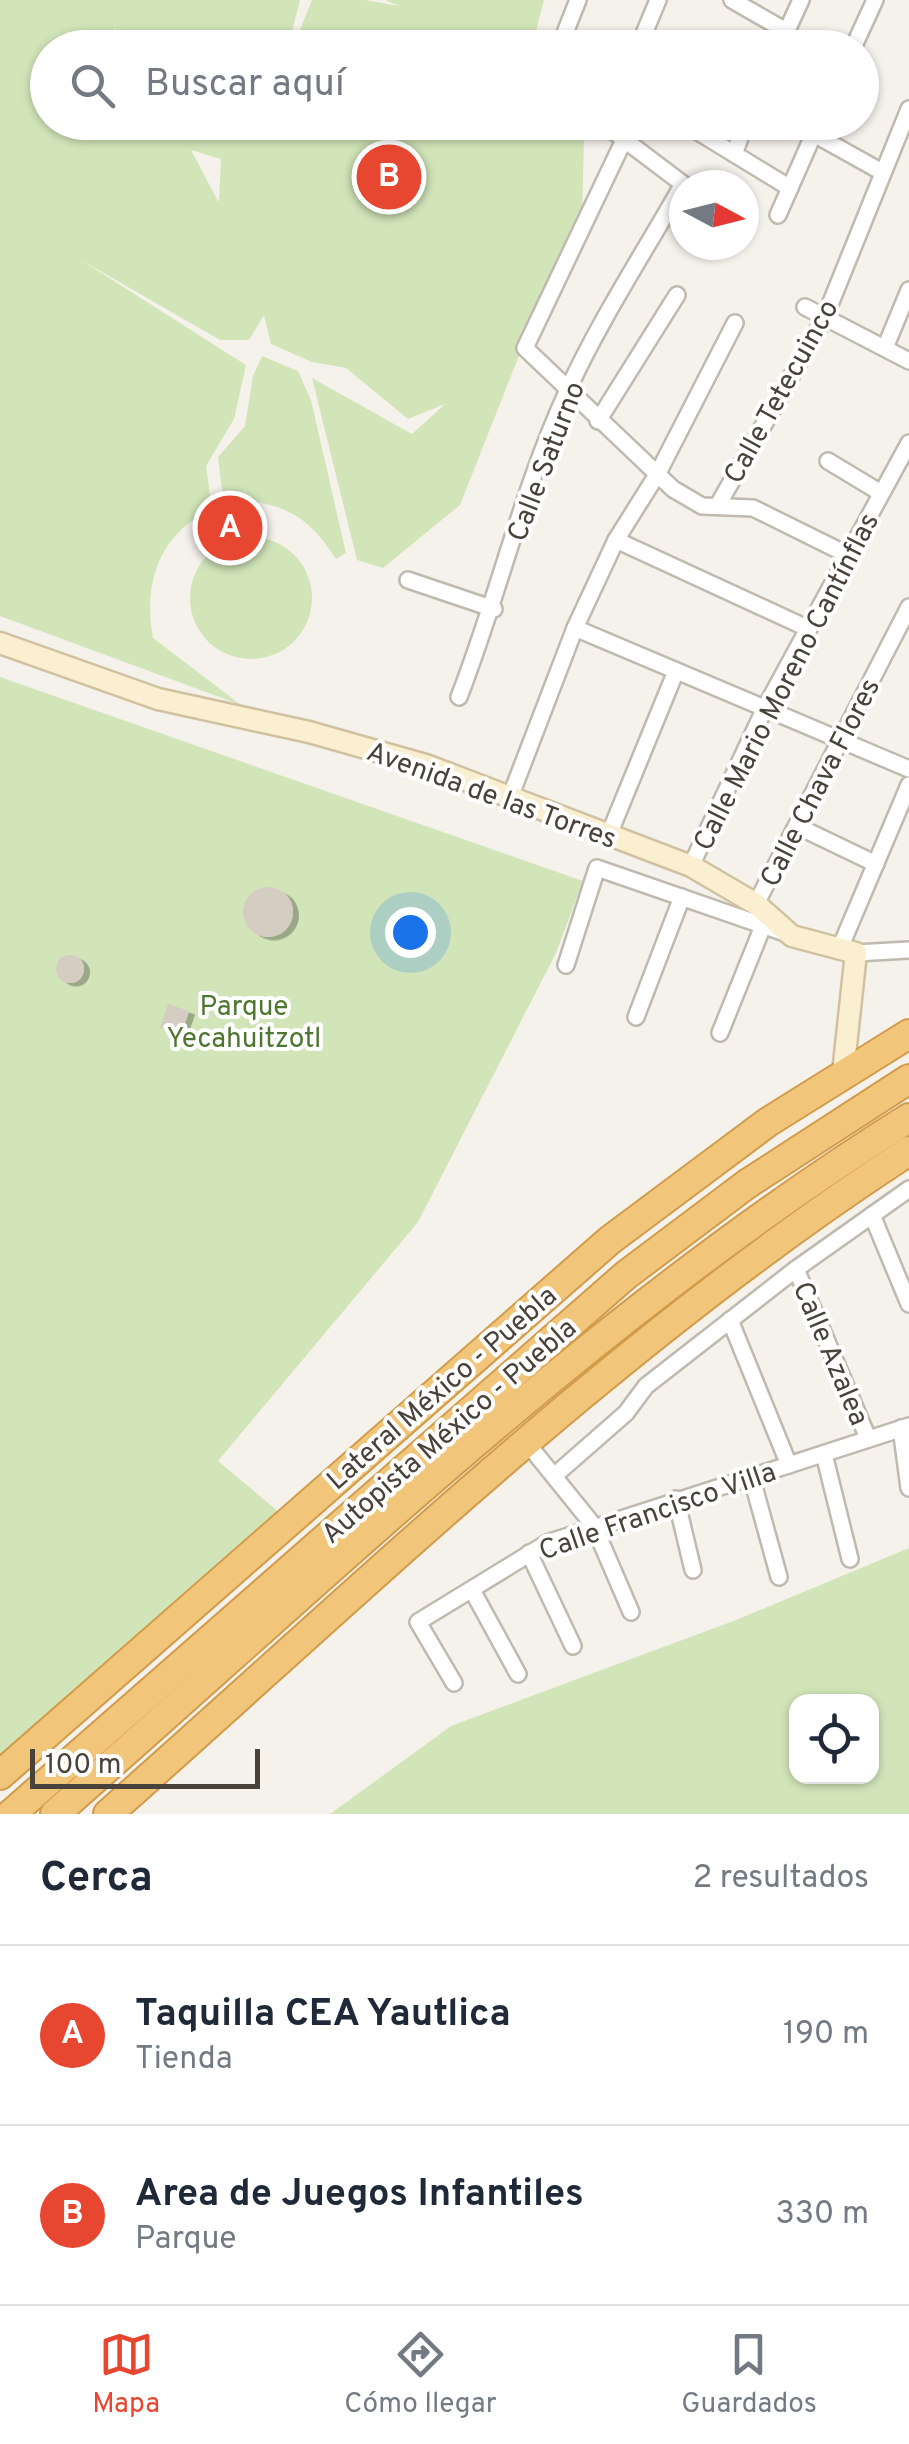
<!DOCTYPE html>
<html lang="es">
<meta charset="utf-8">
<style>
body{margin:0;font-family:Overpass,sans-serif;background:#f6f6f7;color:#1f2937}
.controls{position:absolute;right:30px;bottom:30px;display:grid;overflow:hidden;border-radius:20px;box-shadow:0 2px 8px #0004}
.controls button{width:90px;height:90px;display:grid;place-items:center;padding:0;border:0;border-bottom:2px solid #e0e1e3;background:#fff;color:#1f2937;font:50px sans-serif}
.compass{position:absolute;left:669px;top:170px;width:90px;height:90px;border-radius:50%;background:#fff;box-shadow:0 2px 8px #0004;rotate:97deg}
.scale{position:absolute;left:30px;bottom:25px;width:230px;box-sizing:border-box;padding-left:10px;border:5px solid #49423a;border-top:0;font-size:28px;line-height:35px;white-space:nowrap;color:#49423a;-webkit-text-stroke:8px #fff;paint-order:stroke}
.you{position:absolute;left:410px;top:932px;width:35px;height:35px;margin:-25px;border:8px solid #fff;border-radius:50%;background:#1a73e8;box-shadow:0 0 0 15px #1a73e833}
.badge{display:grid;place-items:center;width:65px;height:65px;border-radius:50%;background:#e74630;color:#fff;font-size:32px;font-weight:700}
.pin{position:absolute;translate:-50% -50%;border:5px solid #fff;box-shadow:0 2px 10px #0006}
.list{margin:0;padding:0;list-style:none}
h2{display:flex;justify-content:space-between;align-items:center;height:130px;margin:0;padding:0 40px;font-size:42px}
h2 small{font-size:32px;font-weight:400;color:#747a83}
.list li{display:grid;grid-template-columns:65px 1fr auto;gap:30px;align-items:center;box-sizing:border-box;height:180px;padding:0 40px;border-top:2px solid #e0e1e3}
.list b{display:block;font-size:38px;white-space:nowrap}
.list p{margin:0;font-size:32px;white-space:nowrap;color:#747a83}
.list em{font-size:32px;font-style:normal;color:#747a83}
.icon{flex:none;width:55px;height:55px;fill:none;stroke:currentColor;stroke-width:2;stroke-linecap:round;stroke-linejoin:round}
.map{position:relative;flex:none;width:909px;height:1814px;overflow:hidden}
.search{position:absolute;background:#fff;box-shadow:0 2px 8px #0004;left:30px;right:30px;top:30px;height:110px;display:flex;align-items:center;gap:25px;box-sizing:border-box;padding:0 35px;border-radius:55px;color:#747a83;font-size:38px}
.sheet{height:490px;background:#fff}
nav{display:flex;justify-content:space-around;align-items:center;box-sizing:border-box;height:140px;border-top:2px solid #e0e1e3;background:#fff;font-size:28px;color:#747a83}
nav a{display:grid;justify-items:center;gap:5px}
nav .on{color:#e74630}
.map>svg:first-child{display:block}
.green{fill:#d2e5b9;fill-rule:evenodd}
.building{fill:#d5cdc2;filter:url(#shadow)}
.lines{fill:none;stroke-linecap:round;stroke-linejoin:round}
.street-casing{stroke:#c0b9af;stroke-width:20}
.secondary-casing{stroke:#d0c2a0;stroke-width:25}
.highway-casing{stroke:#d19b4a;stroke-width:32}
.street{stroke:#fff;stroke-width:15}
.secondary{stroke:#faefd0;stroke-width:20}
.highway{stroke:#f1c67a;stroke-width:28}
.labels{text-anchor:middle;stroke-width:8;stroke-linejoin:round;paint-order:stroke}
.street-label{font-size:28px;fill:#49423a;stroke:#fff}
.park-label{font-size:28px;fill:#4e7631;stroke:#fff}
</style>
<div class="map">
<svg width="909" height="1814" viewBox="0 0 909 1814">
<defs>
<filter id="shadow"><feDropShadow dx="6" dy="3.5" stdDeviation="0" flood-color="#0004"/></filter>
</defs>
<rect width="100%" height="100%" fill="#f5f2ec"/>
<g class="green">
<path d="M0,0H300L288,47H110L116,26L105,47L48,48V122H567L584,139L582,219L524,343L460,505L383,568L357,560L312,378L412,434L445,404L408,419L346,368L312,362L271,344L264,315L249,340H220L81,260L246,365L234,419L206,466L212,509C159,534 143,583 153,638L241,705L0,616ZM191,150L221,159L219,201H218Z"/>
<path d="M312,0H365L399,6L385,0H544L532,47H293Z"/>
<path d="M262,356L298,371L311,400L346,553L336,559C306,511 278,502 223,498L218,457L245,426L253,376Z"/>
<circle cx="251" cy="598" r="61"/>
<path d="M0,677L583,881L556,953L418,1222L218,1461L280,1513L0,1756Z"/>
<path d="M909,1548V1814H330L451,1726L736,1620ZM796,1702H872V1776H796Z"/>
</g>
<g class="building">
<circle cx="268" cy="912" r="25"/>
<circle cx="70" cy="969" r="14"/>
<path d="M168,1004L189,1011L181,1035L160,1028Z"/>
</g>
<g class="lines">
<g class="street-casing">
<g id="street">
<path d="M732,0L786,31"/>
<path d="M643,37L661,48"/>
<path d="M559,48L578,0"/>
<path d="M638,48L658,0"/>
<path d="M779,48L801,0"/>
<path d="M853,48L875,0"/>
<path d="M682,122L790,188"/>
<path d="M814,134L882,172"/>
<path d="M624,140L525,348L673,489L702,506L753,508L848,555"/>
<path d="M734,154L746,122"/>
<path d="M778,215L819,122"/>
<path d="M805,307L909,361"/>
<path d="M885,348L909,290"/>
<path d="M598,421L677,295"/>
<path d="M828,461L881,493"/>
<path d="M718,505L825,317L909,109"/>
<path d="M616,540L809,629"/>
<path d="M408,580L494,609"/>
<path d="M575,628L909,769"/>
<path d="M459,697C498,597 522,490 567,392C599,321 644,253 683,184L601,122"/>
<path d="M509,800L575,628L616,540L658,473L735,323"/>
<path d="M797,826L876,864"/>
<path d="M608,837L676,671"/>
<path d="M691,866L765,708L909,443"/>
<path d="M756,904L909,607"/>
<path d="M840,948L909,785"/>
<path d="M856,953L909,950"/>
<path d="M566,965L597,868L785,933"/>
<path d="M636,1017L682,897"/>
<path d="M720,1033L763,926"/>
<path d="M872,1215L909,1304"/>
<path d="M796,1269L868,1438"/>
<path d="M730,1320L789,1465"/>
<path d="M901,1428L909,1488"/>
<path d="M527,1443L594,1526L631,1612"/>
<path d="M824,1454L850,1559"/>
<path d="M554,1476L626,1413L646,1386L796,1269L909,1189"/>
<path d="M752,1479L779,1577"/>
<path d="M676,1499L693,1570"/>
<path d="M529,1553L573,1646"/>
<path d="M472,1590L518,1674"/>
<path d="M454,1683L418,1622L547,1543L909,1426"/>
</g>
</g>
<g class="secondary-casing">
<path id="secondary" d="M0,643L158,699L309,732L426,765L691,866L756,904L792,936L856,953L843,1073"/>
</g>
<g class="highway-casing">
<g id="highway">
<path d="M0,1775L610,1240L768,1122L909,1034"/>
<path d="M11,1814L626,1275L747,1184L909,1079"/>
<path d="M55,1814C330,1573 598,1312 909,1118"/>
<path d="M108,1814C367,1585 619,1339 909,1151"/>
</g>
</g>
<use href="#street" class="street"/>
<use href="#secondary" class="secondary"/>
<use href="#highway" class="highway"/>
</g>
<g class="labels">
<g class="street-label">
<text transform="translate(780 391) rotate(-61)" y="10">Calle Tetecuinco</text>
<text transform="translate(545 461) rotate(-69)" y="10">Calle Saturno</text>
<text transform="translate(785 681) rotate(-63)" y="10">Calle Mario Moreno Cantínflas</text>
<text transform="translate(819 782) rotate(-63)" y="10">Calle Chava Flores</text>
<text transform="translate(492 794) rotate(20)" y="10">Avenida de las Torres</text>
<text transform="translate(832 1353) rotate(67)" y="10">Calle Azalea</text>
<text transform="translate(441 1387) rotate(-41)" y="10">Lateral México - Puebla</text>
<text transform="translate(448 1430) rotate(-41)" y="10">Autopista México - Puebla</text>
<text transform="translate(657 1510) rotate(-19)" y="10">Calle Francisco Villa</text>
</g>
<g class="park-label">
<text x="244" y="1015">Parque<tspan x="244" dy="32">Yecahuitzotl</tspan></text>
</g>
</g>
</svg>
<div class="controls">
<button><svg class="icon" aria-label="locate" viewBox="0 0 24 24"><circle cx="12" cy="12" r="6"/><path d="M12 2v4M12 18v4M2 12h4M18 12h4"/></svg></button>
</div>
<svg class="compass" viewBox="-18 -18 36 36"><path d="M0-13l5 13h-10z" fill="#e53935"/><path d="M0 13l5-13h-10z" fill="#747a83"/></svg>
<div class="scale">100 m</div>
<div class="you"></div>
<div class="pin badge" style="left:230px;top:528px">A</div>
<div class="pin badge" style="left:389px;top:177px">B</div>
<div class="search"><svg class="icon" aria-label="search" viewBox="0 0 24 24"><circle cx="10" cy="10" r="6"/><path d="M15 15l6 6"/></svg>Buscar aquí</div>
</div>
<section class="sheet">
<h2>Cerca<small>2 resultados</small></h2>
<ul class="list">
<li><span class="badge">A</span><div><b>Taquilla CEA Yautlica</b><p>Tienda</p></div><em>190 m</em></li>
<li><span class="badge">B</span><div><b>Area de Juegos Infantiles</b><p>Parque</p></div><em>330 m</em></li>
</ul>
</section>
<nav>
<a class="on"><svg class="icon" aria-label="map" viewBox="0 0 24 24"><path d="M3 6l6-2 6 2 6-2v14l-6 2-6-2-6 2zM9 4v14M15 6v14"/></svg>Mapa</a>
<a><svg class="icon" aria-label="directions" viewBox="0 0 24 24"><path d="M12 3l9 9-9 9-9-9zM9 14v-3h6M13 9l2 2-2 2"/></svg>Cómo llegar</a>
<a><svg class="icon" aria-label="saved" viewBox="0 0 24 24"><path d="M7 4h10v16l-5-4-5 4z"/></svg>Guardados</a>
</nav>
